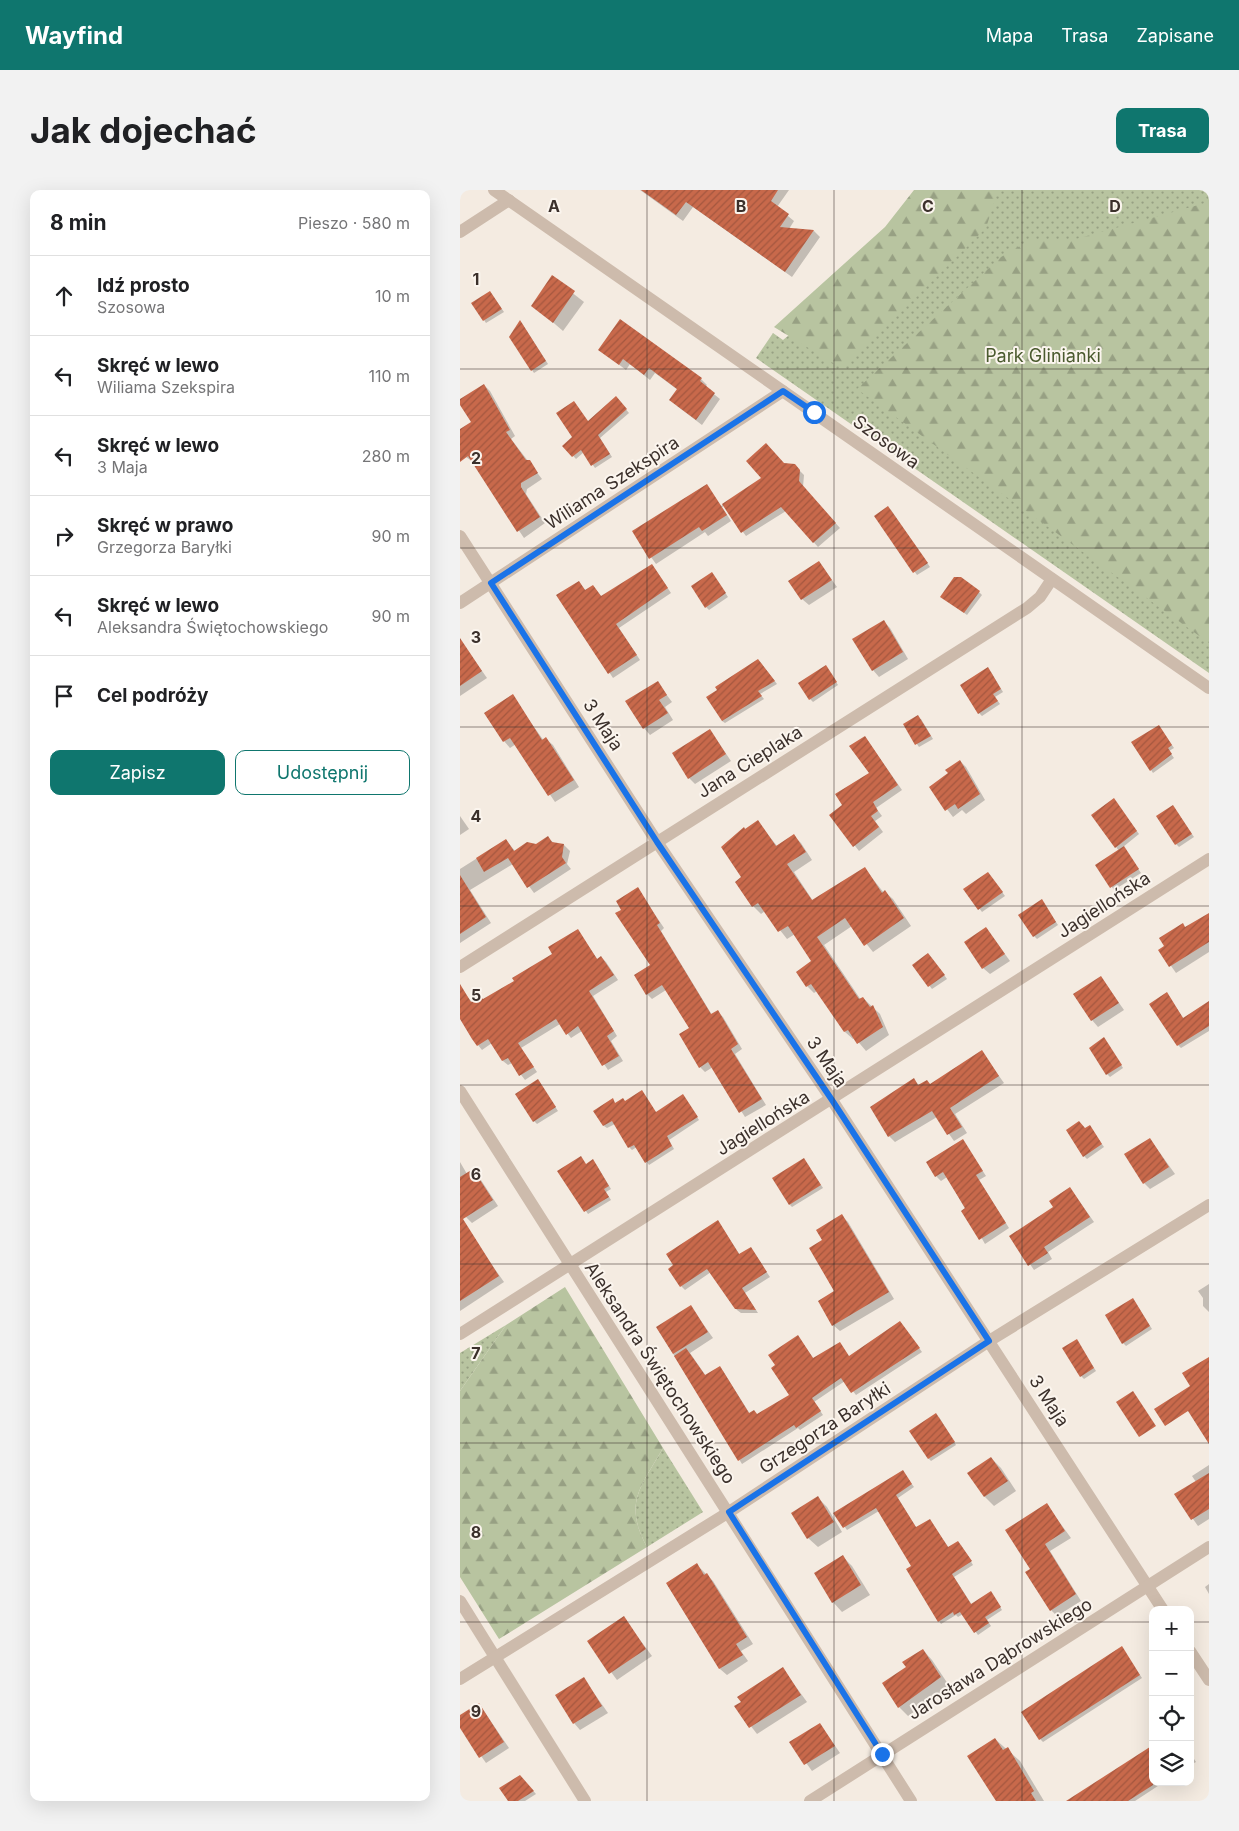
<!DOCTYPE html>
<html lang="pl">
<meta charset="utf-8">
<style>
body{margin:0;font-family:Inter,sans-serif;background:#f2f2f2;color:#202124}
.controls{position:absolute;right:15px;bottom:15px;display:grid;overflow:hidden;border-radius:10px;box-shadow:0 5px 20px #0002}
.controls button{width:45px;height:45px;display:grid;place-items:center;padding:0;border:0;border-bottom:1px solid #e0e0e0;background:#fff;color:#202124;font:25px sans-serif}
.stop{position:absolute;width:15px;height:15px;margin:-11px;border:4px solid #1a73e8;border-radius:50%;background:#fff}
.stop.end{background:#1a73e8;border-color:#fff;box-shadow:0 1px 5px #0008}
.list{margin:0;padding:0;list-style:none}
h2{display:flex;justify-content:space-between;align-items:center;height:65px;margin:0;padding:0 20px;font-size:21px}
h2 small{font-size:16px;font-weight:400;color:#757577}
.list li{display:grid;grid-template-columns:32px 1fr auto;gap:15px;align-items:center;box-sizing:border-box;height:80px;padding:0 20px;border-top:1px solid #e0e0e0}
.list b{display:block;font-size:19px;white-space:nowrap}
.list p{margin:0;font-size:16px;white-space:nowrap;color:#757577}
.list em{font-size:16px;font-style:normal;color:#757577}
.actions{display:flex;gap:10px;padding:15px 20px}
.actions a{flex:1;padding:11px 0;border:1px solid #0f766e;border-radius:10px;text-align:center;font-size:18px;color:#0f766e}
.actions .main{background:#0f766e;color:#fff}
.icon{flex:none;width:28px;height:28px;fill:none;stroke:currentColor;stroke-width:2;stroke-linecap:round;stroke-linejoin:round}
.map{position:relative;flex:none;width:749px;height:1611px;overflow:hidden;border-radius:10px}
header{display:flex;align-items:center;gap:30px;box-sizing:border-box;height:70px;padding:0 25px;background:#0f766e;color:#fff}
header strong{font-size:24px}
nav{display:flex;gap:28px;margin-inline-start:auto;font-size:18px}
.intro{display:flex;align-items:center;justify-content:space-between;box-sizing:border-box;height:120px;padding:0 30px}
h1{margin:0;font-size:35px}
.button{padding:12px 22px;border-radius:10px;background:#0f766e;color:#fff;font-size:18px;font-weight:700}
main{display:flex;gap:30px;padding:0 30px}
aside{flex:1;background:#fff;border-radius:10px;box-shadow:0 5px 20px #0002}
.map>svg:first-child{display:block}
.grass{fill:url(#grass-dots)}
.forest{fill:url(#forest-firs)}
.shadow{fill:#0003}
.building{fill:url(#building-hatch)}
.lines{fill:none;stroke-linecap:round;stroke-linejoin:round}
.minor{stroke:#cdbbac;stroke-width:12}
.tertiary{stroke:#cdbbac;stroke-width:12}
.route{stroke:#1a73e8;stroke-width:6}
.grid{fill:none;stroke:#3b302b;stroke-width:1;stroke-opacity:0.55}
.labels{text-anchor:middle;stroke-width:4;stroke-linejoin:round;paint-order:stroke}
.park-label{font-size:18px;fill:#4a5a2e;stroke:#fbf5ee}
.street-label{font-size:18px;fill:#3b302b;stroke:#fbf5ee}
.grid-label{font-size:16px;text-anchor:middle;font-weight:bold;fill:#3b302b;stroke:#fbf5ee;stroke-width:4;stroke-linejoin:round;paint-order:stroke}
</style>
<header>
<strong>Wayfind</strong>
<nav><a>Mapa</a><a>Trasa</a><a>Zapisane</a></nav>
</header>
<div class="intro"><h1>Jak dojechać</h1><a class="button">Trasa</a></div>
<main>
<aside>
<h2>8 min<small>Pieszo · 580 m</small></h2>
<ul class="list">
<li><svg class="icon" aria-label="ahead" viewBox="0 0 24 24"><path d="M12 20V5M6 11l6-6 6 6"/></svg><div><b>Idź prosto</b><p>Szosowa</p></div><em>10 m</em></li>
<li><svg class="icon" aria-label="left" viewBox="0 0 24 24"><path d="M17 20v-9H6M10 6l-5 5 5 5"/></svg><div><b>Skręć w lewo</b><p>Wiliama Szekspira</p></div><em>110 m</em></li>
<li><svg class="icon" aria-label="left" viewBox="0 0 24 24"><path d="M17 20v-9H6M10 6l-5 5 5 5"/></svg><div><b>Skręć w lewo</b><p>3 Maja</p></div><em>280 m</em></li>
<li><svg class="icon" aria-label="right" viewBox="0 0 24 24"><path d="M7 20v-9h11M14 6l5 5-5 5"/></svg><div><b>Skręć w prawo</b><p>Grzegorza Baryłki</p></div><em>90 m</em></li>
<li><svg class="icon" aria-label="left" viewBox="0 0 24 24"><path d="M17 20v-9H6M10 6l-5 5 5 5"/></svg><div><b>Skręć w lewo</b><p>Aleksandra Świętochowskiego</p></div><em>90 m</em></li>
<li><svg class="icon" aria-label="arrive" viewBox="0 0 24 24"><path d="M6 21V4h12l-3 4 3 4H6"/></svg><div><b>Cel podróży</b></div></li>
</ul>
<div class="actions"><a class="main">Zapisz</a><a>Udostępnij</a></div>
</aside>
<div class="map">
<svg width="749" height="1611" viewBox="0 0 749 1611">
<defs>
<pattern id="grass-dots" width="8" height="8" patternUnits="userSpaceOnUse" patternTransform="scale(1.25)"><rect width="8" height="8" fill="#b8c4a0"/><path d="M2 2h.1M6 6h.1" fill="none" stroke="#97a083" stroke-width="1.8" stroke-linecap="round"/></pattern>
<pattern id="forest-firs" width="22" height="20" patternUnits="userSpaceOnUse" patternTransform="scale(1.25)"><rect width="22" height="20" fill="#b8c4a0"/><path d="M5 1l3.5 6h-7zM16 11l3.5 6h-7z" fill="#97a083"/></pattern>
<pattern id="building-hatch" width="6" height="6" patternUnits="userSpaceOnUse" patternTransform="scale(1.25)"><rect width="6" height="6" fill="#c8694b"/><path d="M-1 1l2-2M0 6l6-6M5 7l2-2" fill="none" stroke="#a4573f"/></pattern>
</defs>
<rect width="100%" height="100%" fill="#f4ebe1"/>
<g class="grass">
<path d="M462,0H749V483L296,168L313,143L323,150L476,24Z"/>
<path d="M46,1135L0,1201V1163Z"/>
<path d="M203,1258L243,1322L187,1357C163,1313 181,1297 203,1258Z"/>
</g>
<g class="forest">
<path d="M454,0H538L526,38L383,179L314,137L425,37Z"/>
<path d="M749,12V453L397,199L541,67L569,51L616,49Z"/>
<path d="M105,1097L203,1258C181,1297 163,1313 187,1357L39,1449L0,1387V1201L46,1135Z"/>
</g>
<g class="shadow">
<path d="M180,0H329L317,17L334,31L329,39L354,41L360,47L332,87L233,17L223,31Z"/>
<path d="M92,87L124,112L103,141L73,115Z"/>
<path d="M30,102L44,122L26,133L24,130Z"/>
<path d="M61,132L88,174L74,183L72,180Z"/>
<path d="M140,160L241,189L247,195L245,197L260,209L242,235L217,216L218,200L195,183L190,190L170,174L166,180Z"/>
<path d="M24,195L30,201L55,246L51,249L82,289L67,299L66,304L85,333L64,348L13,272L6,267L0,258V241L13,232L0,211Z"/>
<path d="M156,208L169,223L140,248L152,267L135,278L124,262L116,269L104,256Z"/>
<path d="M324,275H334L344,285L343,297L380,338L358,357L326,321L286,346L264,316L262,317L271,331L248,346L245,342L196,374L173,342L246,295L261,316Z"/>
<path d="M431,320L470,377L457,385L415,326Z"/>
<path d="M359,372L377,397L349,415L342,409Z"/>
<path d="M195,379L211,403L159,438L180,470L153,488L98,405L119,392L126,401L133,396L142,407Z"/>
<path d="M254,386L268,407L249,420L246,417Z"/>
<path d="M519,402L522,405L507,425L485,409Z"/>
<path d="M424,432L430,438L448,469L419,487L413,480Z"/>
<path d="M3,454L27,488L0,506V456Z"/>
<path d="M301,473L317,494L300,504L304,509L265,533L262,531L259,500Z"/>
<path d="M368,480L378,495L353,512L350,509Z"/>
<path d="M531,482L543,502L535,507L540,514L522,526L519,523Z"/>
<path d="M197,492L212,512L205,517L213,530L190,545L184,538Z"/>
<path d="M52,506L84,551L86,549L93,555L119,597L95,612L56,554L50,558L44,551Z"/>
<path d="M461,529L473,549L459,557L444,535Z"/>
<path d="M701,539L714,558L709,561L714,568L693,583L673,553Z"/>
<path d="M250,540L271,571L235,594L229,588Z"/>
<path d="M405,547L442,600L416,618L422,626L415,631L423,642L399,661L371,625L384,616L410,583Z"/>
<path d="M500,571L506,577L525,610L506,624L502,620L493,627L470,597L489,584Z"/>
<path d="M654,610L679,644L663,657L681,683L654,700L637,675L659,661L633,625Z"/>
<path d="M713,616L734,647L719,657L716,654Z"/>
<path d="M0,626L9,639L0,645Z"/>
<path d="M298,632L317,656L334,646L341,653L352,670L334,682L353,711L405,679L424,703L425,702L433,709L451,736L413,762L392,736L364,755L401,810L403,808L420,824L429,845L406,861L395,848L393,849L385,842L357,801L354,803L347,796L353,771L335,744L327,749L305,721L301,724L293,716L277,692L283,688L285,640Z"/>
<path d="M88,648L94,653L104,655L110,661L107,674L111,679L74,703L53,674L10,700L31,733L0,753V679L46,650L55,661L76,655Z"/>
<path d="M528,683L545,706L522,722L505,699Z"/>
<path d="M178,699L204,738L201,741L252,825L258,822L263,827L282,859L275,864L306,915L285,927L253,877L245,882L240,877L230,838L206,800L192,809L187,804L192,775L162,720Z"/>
<path d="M584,714L598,735L577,749L574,746Z"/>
<path d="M749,724V762L716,783L700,760L726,738Z"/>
<path d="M526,738L550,771L530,784L523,778Z"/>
<path d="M118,741L138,770L141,767L146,772L158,790L133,806L157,846L151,851L163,871L148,880L122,841L111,848L100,834L61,858L77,882L65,890L52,873L48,875L43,871L32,853L22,860L18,855L0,826V808L5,804L12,812L23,810L56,791L94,764Z"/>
<path d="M471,767L487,789L472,799L453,775Z"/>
<path d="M641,787L664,820L638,837L632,830Z"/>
<path d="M709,807L724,829L749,818V841L721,858L718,855Z"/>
<path d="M646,852L663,878L650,887L647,884Z"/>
<path d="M522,862L544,893L495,924L507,943L494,951L477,927L435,952L429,946L412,918L454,890L460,896L470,895Z"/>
<path d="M80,894L98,921L77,934L74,931Z"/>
<path d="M223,906L239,930L209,950L214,959L189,975L177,957L172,960L169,957L155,934L147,938L144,936L152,910L156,914L165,912L196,923Z"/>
<path d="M626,939L632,940L644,957L627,969L624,966Z"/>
<path d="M690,949L715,984L690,999L684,993Z"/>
<path d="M503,951L526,986L519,990L549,1038L525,1054L487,987L481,991L476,986Z"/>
<path d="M0,972L7,984L13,980L19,987L38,1016L12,1033L6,1027L0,1029Z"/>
<path d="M346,972L363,998L332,1017L330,1015Z"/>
<path d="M136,974L151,999L146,1002L151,1010L128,1024L99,981Z"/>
<path d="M610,998L634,1032L588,1062L592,1069L574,1080L551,1046L595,1018Z"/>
<path d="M382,1026L388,1032L434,1109L380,1141L373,1135L376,1102L364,1050Z"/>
<path d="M261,1036L280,1065L291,1059L310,1087L285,1103L298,1123H281L277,1120L251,1082L225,1100L221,1096Z"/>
<path d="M20,1058L44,1092L0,1121V1070Z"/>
<path d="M749,1094V1122L743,1116V1108L738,1101Z"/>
<path d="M675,1112L692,1139L666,1156L663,1153Z"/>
<path d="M231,1117L253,1148L230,1163L246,1186L263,1181L290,1224L298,1225L331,1206L341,1151L354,1169L389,1167L440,1132L462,1162L396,1205L385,1191L354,1212L363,1225L340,1240L338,1238L282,1274L197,1138Z"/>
<path d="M619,1154L636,1181L624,1189L621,1186Z"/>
<path d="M479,1227L496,1255L471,1271L468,1268Z"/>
<path d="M531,1268L541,1278L556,1301L534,1316L525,1307Z"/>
<path d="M749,1275V1329L738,1336L716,1305L736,1292L732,1286Z"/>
<path d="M443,1282L454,1297L438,1308L457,1339L470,1331L489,1358L501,1355L513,1375L494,1387L512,1415L533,1406L542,1420L527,1430L531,1436L518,1445L503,1424L498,1427L496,1425L481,1434L479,1431L453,1376L419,1321L387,1340L375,1323Z"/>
<path d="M358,1308L367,1317L382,1342L358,1357L348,1348Z"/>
<path d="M587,1315L611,1348L590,1361L621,1411L597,1426L591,1420L572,1379Z"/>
<path d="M383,1367L392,1376L410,1405L382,1422L373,1412Z"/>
<path d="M237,1375L253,1391L293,1454L281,1461L288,1471L267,1485L260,1479L207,1394Z"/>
<path d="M749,1394V1404L745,1397Z"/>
<path d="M163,1427L192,1466L157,1490L128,1451Z"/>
<path d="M463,1460L472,1470L490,1497L448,1526L439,1517Z"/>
<path d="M664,1461L682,1488L583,1552L580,1549Z"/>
<path d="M323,1479L347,1512L297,1544L276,1517Z"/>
<path d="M124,1489L148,1523L120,1540L114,1533Z"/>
<path d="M19,1514L49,1558L26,1573L0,1536V1526Z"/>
<path d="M360,1534L380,1563L352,1581L331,1552Z"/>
<path d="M535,1549L560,1571L584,1611H537Z"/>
<path d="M730,1563L736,1572L730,1575Z"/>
<path d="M60,1586L76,1604L65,1611H49Z"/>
<path d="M693,1592H704L675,1611H620Z"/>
</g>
<g class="building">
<path d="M181,0H318L311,11L329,24L320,37L354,40L325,82L226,12L216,25Z"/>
<path d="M92,85L115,101L93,133L71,116Z"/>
<path d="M30,101L42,119L23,131L11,113Z"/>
<path d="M160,129L242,188L240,191L255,203L236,230L209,210L217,199L189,178L184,185L163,169L159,175L138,160Z"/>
<path d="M60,130L86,171L71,181L49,147Z"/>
<path d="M24,194L50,240L46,242L66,270H70L78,283L61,293V297L80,327L57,342L8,266L0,272V239L11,232L0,215V209Z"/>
<path d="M156,206L167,219L138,245L150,264L131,276L121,260L112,267L102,256L112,247L96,223L114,211L128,231Z"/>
<path d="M306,253L324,273L335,274L340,280L339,291L376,333L353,353L321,317L281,343L262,314L301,288L286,271Z"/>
<path d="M247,294L267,325L242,341L239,337L189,369L172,341Z"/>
<path d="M428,316L468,373L453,383L414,326Z"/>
<path d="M359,371L372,390L341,410L328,391Z"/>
<path d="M192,374L208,398L156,434L177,465L148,484L96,405L119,391L125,400L133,395L141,406Z"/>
<path d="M252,382L266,403L245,418L231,396Z"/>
<path d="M494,387H501L520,401L504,423L480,407Z"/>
<path d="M424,430L443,462L412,481L392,449Z"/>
<path d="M0,448L22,481L0,496Z"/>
<path d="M298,469L315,491L298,501L302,506L262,531L246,507L257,500L255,497Z"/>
<path d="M366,475L377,492L349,510L338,493Z"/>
<path d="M528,477L541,499L533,504L538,511L518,524L500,495Z"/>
<path d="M198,491L207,505L199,510L208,523L183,539L165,511Z"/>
<path d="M53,504L82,550L86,547L114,590L88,606L50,548L43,552L24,523Z"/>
<path d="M458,525L471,546L455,555L443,534Z"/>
<path d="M699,535L712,555L708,558L712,564L690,581L671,552Z"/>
<path d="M250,539L266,564L228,589L212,563Z"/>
<path d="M405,546L438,595L413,612L418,621L411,626L419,637L393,657L369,625L382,615L375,604L409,583L389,556Z"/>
<path d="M500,570L520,604L498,619L495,614L485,621L469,597L488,583L485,580Z"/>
<path d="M654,608L677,641L655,658L631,625Z"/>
<path d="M713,615L732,644L715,655L696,626Z"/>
<path d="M298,630L316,656L334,644L346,662L327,674L352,710L405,677L422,703L425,700L444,728L404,756L385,728L357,747L399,809L403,807L410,817L413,815L423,837L397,854L388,840L384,842L351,794L346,797L336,782L351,771L328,736L318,742L298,713L292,717L275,692L281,687L261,657L284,637L285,639Z"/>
<path d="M88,646L92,652L104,654L102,667L106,673L67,698L48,668L24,682L16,668L46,649L54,661L67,652L76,654Z"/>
<path d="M664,656L679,679L650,698L635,675Z"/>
<path d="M528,682L543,702L518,720L503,699Z"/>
<path d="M0,685L26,727L0,744Z"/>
<path d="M178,697L200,733L197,735L251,824L258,820L278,854L271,859L302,909L279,923L248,872L239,878L219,844L229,838L202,795L186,805L174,785L190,775L155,723L161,720L156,711Z"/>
<path d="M582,709L596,732L573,747L558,725Z"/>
<path d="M749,723V752L709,777L698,760L704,756L699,748L723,733L725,737Z"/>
<path d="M526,737L545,764L522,779L504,752Z"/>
<path d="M118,739L137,769L141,766L154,785L129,801L154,841L147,846L159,866L142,876L118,836L106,845L96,829L58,853L74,877L59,886L48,868L42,871L28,849L17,856L12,849L0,829V794L11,812L20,806L23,809L54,791L52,788L92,764L88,757Z"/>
<path d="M468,763L485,785L468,797L452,775Z"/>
<path d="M641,786L659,813L631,831L613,804Z"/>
<path d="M707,802L723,828L749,811V836L717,856L689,814Z"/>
<path d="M644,847L662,875L646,885L629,858Z"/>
<path d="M522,860L539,886L490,918L502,937L487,945L472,921L428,947L410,917L454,888L458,895L467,890L470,894Z"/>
<path d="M78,889L96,917L73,932L55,904Z"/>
<path d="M182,900L196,922L223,904L238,927L207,946L212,956L185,973L174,955L168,958L152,931L143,936L133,921L153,908L155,913L163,908L165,911Z"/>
<path d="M619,931L625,938L630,935L642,954L623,967L606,940Z"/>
<path d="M690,948L709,977L683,994L664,964Z"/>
<path d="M503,949L523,981L516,985L546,1033L519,1050L501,1021L505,1018L483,982L475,987L466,972Z"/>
<path d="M121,966L126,974L133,969L149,996L144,999L149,1007L124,1022L97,981Z"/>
<path d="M344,968L361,995L329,1015L312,988Z"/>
<path d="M13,979L33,1010L3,1029L39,1086L0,1111V987Z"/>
<path d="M610,997L630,1027L584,1057L588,1063L568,1076L549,1046L593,1017L589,1011Z"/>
<path d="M382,1024L429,1102L372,1136L358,1111L374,1101L349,1058L362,1050L356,1040Z"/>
<path d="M258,1030L279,1064L291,1057L307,1082L282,1098L296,1120L275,1119L247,1079L220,1097L208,1079L213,1075L206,1064Z"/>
<path d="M673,1108L690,1136L662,1154L645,1125Z"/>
<path d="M231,1115L248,1142L213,1164L196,1137Z"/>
<path d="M440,1131L460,1158L391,1203L381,1188L352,1208L361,1221L336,1238L334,1235L278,1271L214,1166L226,1158L245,1185L260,1176L289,1223L294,1220L297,1224L329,1205L311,1178L315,1175L308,1165L338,1145L353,1168L380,1152L389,1166Z"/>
<path d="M617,1149L634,1178L620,1187L602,1158Z"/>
<path d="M749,1167V1254L728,1221L705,1236L694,1219L730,1196L722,1183Z"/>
<path d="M673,1201L696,1236L679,1247L656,1212Z"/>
<path d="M476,1223L495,1252L468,1269L449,1241Z"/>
<path d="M531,1267L548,1291L524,1307L507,1283Z"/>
<path d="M443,1280L452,1294L436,1305L456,1337L470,1329L488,1357L498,1351L512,1371L492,1384L511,1414L531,1401L541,1417L525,1427L529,1433L514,1443L500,1422L494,1425L493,1422L478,1432L446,1379L451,1376L416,1318L383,1338L373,1323Z"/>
<path d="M749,1283V1319L731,1330L714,1304Z"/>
<path d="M358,1306L374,1332L347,1349L331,1323Z"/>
<path d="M587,1313L605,1341L585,1354L616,1404L590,1421L565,1382L570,1379L545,1340Z"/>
<path d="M383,1365L401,1395L372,1413L354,1383Z"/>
<path d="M237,1373L244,1385L247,1383L287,1447L276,1454L283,1465L259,1479L206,1393Z"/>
<path d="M164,1426L186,1459L149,1484L127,1451Z"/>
<path d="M662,1456L680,1485L579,1550L561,1522Z"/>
<path d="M463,1459L481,1487L438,1518L422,1493L446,1477L442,1472Z"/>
<path d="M323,1477L341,1505L289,1538L274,1516L281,1512L277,1507Z"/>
<path d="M124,1487L142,1516L113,1534L95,1505Z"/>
<path d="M19,1513L44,1552L19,1568L0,1538V1525Z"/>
<path d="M360,1533L375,1556L344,1575L329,1552Z"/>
<path d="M535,1548L543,1560L548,1557L574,1601L571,1603L576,1611H536L507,1566Z"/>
<path d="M693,1555V1595L668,1611H606Z"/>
<path d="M60,1585L74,1601L58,1611H48L39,1598Z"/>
</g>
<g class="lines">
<g class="minor">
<path d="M0,42L49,10"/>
<path d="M0,346L197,652L372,910L703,1420"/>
<path d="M0,413L323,201"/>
<path d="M0,777L567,418L580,407L592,389"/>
<path d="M0,901L451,1611"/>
<path d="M0,1144L749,669"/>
<path d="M0,1411L125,1611"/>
<path d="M730,1461L749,1490"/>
<path d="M0,1489L269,1322L529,1151L749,1015"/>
<path d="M350,1611L749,1357"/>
</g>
<path class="tertiary" d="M34,0L749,498"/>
</g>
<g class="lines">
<path class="route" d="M354,222L323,201L31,393L197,652L372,910L529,1151L269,1322L422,1564"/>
</g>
<path class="grid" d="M187,0V1611M374,0V1611M562,0V1611M0,179H749M0,358H749M0,537H749M0,716H749M0,895H749M0,1074H749M0,1253H749M0,1432H693M730,1432H749"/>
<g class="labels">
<g class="park-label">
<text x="583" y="172">Park Glinianki</text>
</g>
<g class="street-label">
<text transform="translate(426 252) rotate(36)" y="6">Szosowa</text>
<text transform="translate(152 293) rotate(-33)" y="6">Wiliama Szekspira</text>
<text transform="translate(143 535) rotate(57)" y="6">3 Maja</text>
<text transform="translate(290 572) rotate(-32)" y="6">Jana Cieplaka</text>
<text transform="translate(644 715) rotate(-33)" y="6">Jagiellońska</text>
<text transform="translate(367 872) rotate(56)" y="6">3 Maja</text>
<text transform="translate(303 933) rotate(-32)" y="6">Jagiellońska</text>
<text transform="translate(200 1183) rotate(57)" y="6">Aleksandra Świętochowskiego</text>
<text transform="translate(589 1211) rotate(57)" y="6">3 Maja</text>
<text transform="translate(365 1238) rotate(-33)" y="6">Grzegorza Baryłki</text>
<text transform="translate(540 1469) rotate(-32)" y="6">Jarosława Dąbrowskiego</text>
</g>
</g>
<g class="grid-label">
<text x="94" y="22">A</text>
<text x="281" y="22">B</text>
<text x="468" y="22">C</text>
<text x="655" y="22">D</text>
<text x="16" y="95">1</text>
<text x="16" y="274">2</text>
<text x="16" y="453">3</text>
<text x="16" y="632">4</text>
<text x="16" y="811">5</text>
<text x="16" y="990">6</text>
<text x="16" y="1169">7</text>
<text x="16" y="1348">8</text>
<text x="16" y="1527">9</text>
</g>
</svg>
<div class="controls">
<button>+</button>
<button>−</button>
<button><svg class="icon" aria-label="locate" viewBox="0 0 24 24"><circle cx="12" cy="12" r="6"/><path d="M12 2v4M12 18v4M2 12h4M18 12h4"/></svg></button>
<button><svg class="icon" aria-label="layers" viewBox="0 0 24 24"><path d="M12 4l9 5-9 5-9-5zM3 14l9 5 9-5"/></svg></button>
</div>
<div class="stop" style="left:354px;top:222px"></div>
<div class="stop end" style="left:422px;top:1564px"></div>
</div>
</main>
